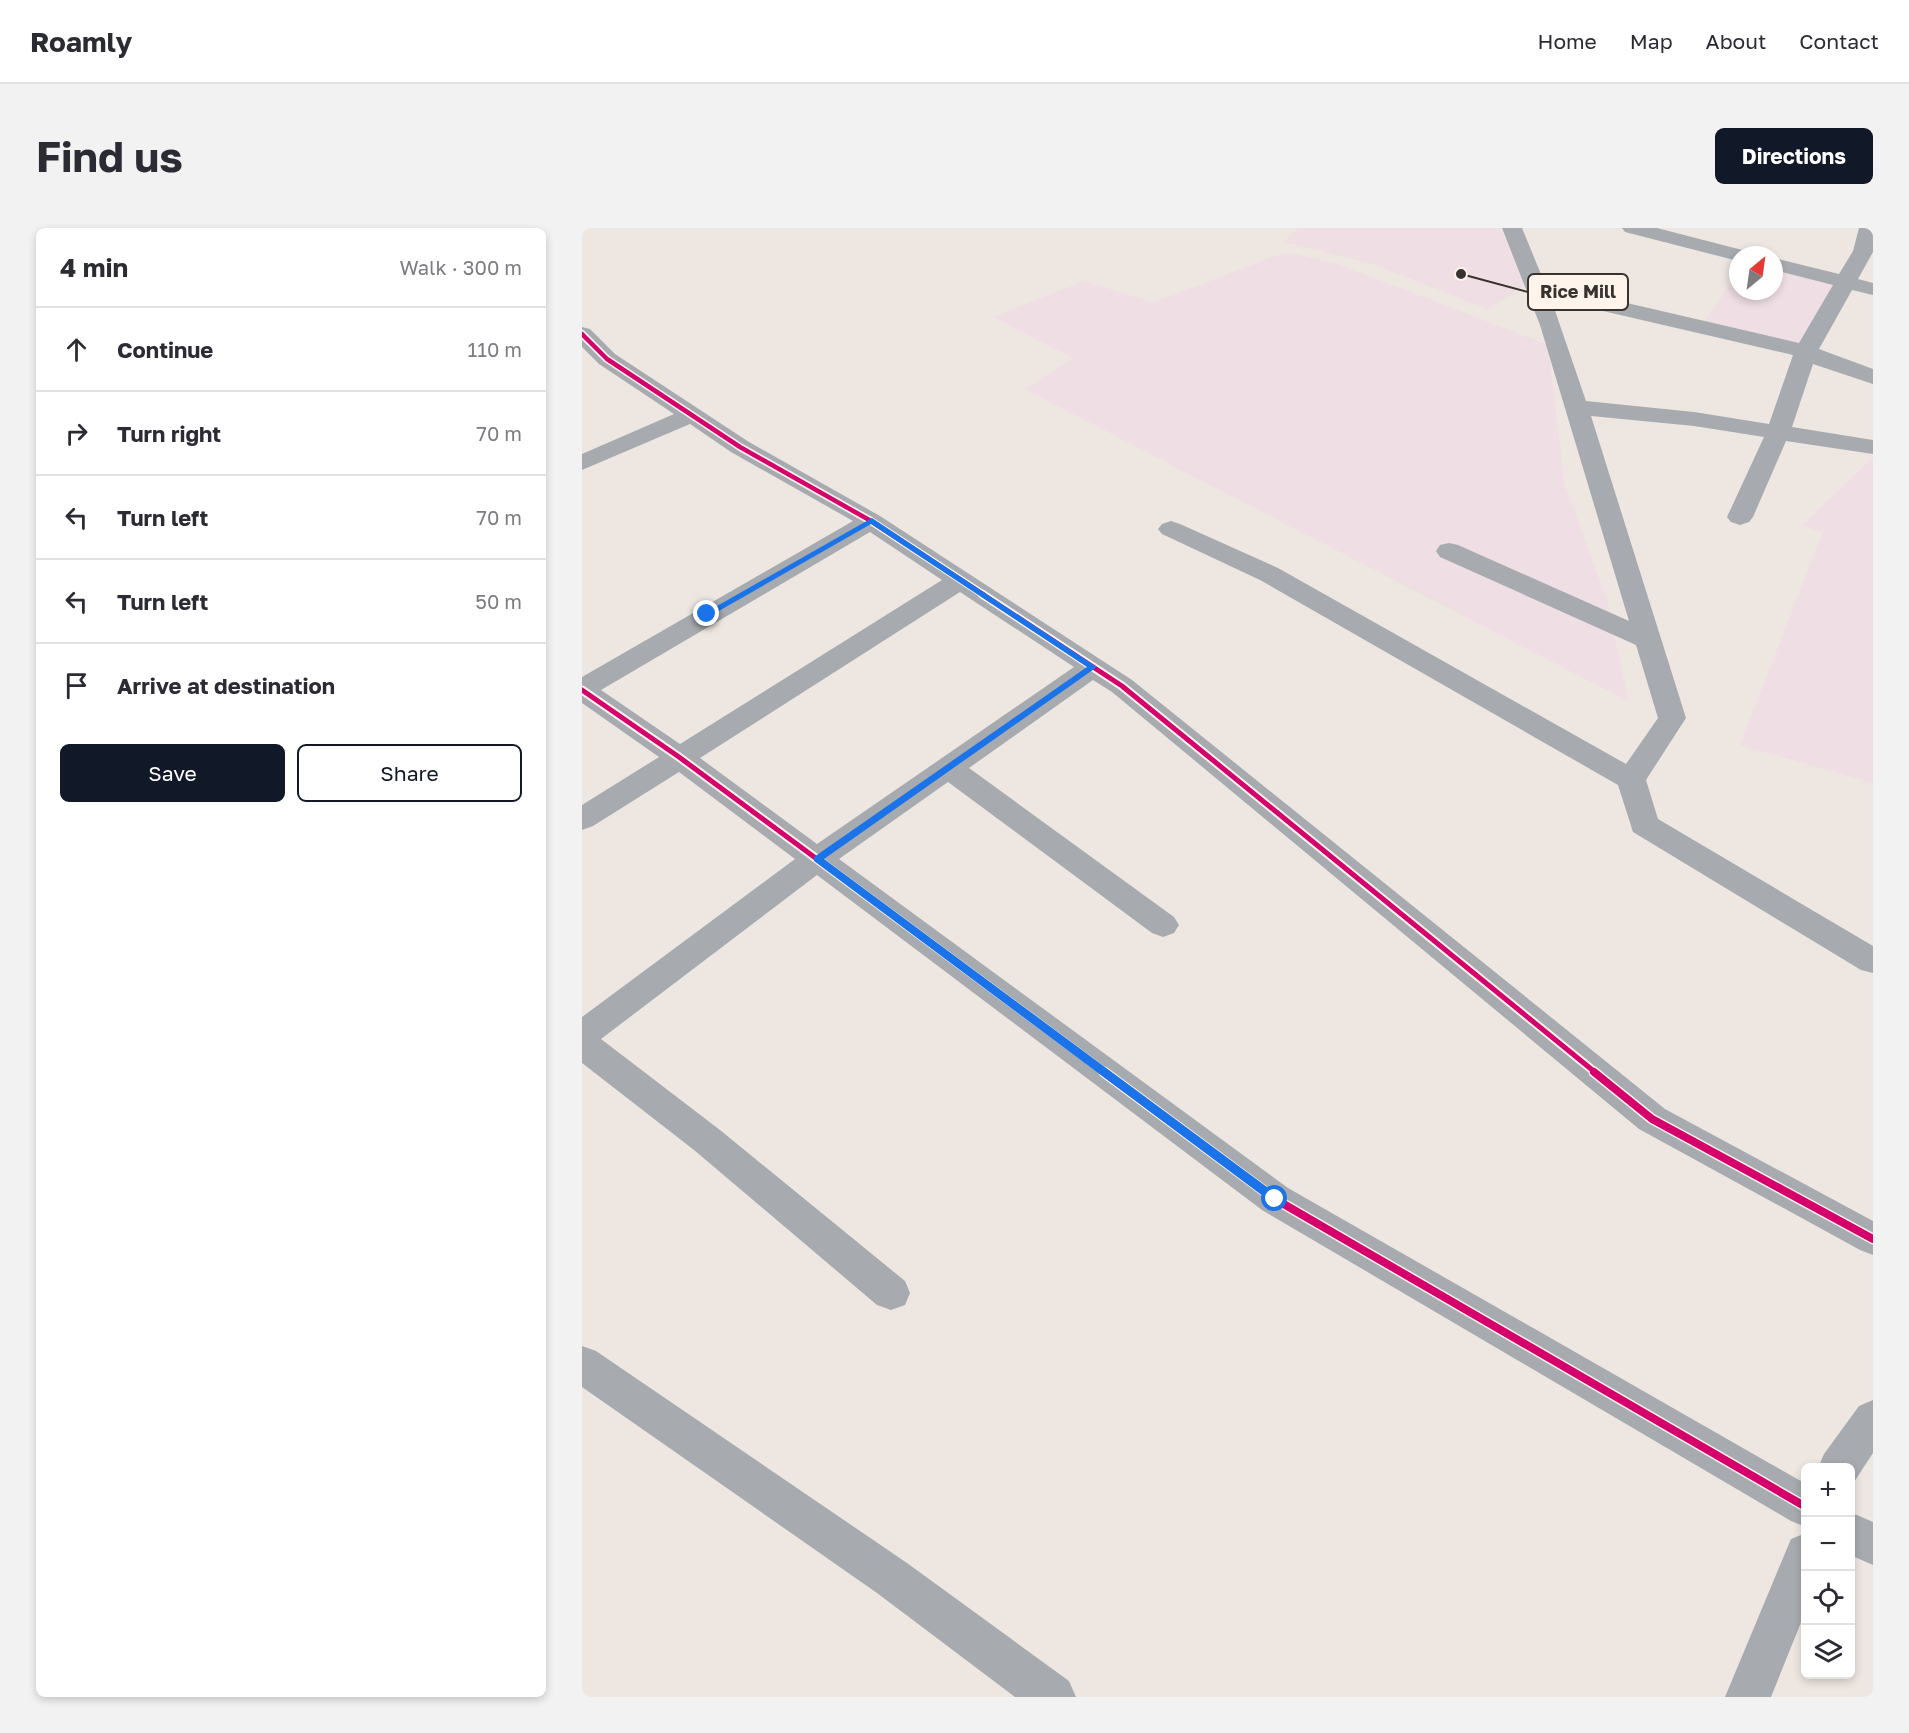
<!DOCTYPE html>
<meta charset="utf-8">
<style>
body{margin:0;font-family:"Golos Text",sans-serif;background:#f2f2f3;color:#2b2b33}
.controls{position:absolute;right:18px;bottom:18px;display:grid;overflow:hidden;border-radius:9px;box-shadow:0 3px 9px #0003}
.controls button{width:54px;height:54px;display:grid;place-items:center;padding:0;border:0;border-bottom:2px solid #e1e1e2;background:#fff;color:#2b2b33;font:30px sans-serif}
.compass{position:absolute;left:1147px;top:18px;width:54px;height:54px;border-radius:50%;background:#fff;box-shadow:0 3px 9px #0003;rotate:29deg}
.stop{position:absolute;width:18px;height:18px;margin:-14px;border:4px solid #1a73e8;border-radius:50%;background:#fff}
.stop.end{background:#1a73e8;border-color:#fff;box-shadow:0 2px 6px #0008}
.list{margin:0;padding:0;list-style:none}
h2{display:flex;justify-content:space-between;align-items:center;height:78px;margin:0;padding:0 24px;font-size:26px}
h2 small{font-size:20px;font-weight:400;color:#7c7c81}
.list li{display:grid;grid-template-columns:39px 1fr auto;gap:18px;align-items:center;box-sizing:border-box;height:84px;padding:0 24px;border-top:2px solid #e1e1e2}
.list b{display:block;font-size:22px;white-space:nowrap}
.list em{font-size:20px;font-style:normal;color:#7c7c81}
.actions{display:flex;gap:12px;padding:18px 24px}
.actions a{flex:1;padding:14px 0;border:2px solid #111827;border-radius:9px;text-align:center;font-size:21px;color:#111827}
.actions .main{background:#111827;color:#fff}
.icon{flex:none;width:33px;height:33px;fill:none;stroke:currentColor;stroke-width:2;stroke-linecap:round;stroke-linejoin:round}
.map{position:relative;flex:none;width:1291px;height:1469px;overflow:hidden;border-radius:9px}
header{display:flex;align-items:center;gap:36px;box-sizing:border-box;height:84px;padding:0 30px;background:#fff;border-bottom:2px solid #e1e1e2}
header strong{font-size:28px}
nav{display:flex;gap:33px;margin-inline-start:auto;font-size:21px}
.intro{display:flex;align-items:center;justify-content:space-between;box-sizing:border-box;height:144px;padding:0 36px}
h1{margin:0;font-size:42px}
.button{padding:15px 27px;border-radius:9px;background:#111827;color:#fff;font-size:21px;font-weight:700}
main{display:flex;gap:36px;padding:0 36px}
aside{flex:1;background:#fff;border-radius:9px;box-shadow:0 3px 9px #0003}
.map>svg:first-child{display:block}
.industrial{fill:#efdee3}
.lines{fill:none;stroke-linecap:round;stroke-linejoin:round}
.street{fill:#a7abaf;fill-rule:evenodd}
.cycleway-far2-casing{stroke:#fff4eb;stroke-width:8}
.cycleway-far1-casing{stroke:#fff4eb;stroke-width:9}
.cycleway-casing{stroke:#fff4eb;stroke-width:11}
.cycleway-far2{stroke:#d6006c;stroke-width:4.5}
.cycleway-far1{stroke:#d6006c;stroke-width:5}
.cycleway{stroke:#d6006c;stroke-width:8}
.route{fill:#1a73e8}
.leader{fill:none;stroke:#37322e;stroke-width:2}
.callout-dot{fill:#37322e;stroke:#fff4eb;stroke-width:2}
.callout{fill:#fff4eb;stroke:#37322e;stroke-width:2}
.callout-label{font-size:18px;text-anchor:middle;font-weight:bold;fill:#37322e}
</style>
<header>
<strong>Roamly</strong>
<nav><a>Home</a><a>Map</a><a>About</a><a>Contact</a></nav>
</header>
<div class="intro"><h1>Find us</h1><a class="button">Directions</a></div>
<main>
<aside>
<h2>4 min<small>Walk · 300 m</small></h2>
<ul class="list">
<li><svg class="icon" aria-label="ahead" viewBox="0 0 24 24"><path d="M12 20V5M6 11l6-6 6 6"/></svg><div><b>Continue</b></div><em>110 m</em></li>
<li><svg class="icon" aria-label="right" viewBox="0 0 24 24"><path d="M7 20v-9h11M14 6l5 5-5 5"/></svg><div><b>Turn right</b></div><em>70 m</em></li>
<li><svg class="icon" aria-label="left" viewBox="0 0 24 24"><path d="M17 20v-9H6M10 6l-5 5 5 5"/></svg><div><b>Turn left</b></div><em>70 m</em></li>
<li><svg class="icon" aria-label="left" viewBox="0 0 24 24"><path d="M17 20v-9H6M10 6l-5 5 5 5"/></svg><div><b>Turn left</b></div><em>50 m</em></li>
<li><svg class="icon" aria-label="arrive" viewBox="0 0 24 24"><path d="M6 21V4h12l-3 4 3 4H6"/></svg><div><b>Arrive at destination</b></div></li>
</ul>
<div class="actions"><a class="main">Save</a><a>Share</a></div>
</aside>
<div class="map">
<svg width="1291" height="1469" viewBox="0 0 1291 1469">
<rect width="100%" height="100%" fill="#eee7e1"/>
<g class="industrial">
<path d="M717,0H918L945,56L906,81L791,36L701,14Z"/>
<path d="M709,25L755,36L966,117L982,254L1026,375L1046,473L443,161L492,130L411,89L503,53L571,75L696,27Z"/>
<path d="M1192,40L1253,55L1217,118L1123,93L1156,45V63H1192Z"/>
<path d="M1291,229V555L1158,517L1241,304L1220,298Z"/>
</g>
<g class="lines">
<g class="street">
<path d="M920,0H940L963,56L1217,115L1251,57L1192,42V30L1257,46L1271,23L1277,0H1291V24L1276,51L1291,55V67L1270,62L1237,121L1291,141V156L1231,136L1210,199L1291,212V226L1204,213L1171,289L1167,294L1158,297L1149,294L1145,289L1182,209L1112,198L1009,188L1104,490L1064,552L1076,591L1291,718V745L1279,742L1051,604L1036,557L678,352L580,306L576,301L580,296L589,293L598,296L696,340L1044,536L1076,490L1054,417L858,329L854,323L858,317L867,315L876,317L1047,393L958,97ZM969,71L1211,127L1187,196L1112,184L1004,173Z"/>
<path d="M1040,0H1075L1164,23L1167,27H1156V33L1043,4Z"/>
<path d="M0,99L8,101L33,126L167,214L298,288L550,452L1083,881L1291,993V1027L1278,1022L1057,901L530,464L511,452L387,540L592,689L597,697L592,705L581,709L570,705L366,554L257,631L706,960L1224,1256V1299L1209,1293L680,982L235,647L19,811L138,902L323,1053L328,1065L323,1077L309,1082L295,1077L112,922L0,835V789L213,631L97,544L11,598L0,602V577L77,529L0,475V449L271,293L149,224L108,196L0,242V226L92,186L17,136L0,119ZM288,304L360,352L98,516L19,462ZM378,364L492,439L235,616L118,530Z"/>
<path d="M0,1118L14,1123L325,1335L487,1453L494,1469H433L295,1365L0,1159Z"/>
<path d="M1291,1172V1225L1272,1254L1268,1255V1240H1236L1242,1226L1277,1178Z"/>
<path d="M1268,1284L1291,1294V1337L1268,1327Z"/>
<path d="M1224,1305V1382L1189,1469H1143L1209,1311Z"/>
</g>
<g class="cycleway-far2-casing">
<path id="cycleway-far2" d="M0,106L25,131L158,219L289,293L402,367"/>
</g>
<g class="cycleway-far1-casing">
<g id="cycleway-far1">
<path d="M400,366L540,458L1014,845"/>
<path d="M0,462L97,529L524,845"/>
</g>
</g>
<g class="cycleway-casing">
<g id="cycleway">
<path d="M522,844L693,971L1224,1279"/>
<path d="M1012,844L1070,891L1291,1011"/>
</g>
</g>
<use href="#cycleway-far2" class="cycleway-far2"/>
<use href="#cycleway-far1" class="cycleway-far1"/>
<use href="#cycleway" class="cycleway"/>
</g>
<path class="route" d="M290,290L515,439L242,631L697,968V974H689L232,633V629L505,439L289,296L128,388L121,386Z"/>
<path class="leader" d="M879 46L946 64"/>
<circle class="callout-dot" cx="879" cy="46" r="6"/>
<rect class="callout" x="946" y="46" width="100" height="36" rx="6"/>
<g class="callout-label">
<text x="996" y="70">Rice Mill</text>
</g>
</svg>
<div class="controls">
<button>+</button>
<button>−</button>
<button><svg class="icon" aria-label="locate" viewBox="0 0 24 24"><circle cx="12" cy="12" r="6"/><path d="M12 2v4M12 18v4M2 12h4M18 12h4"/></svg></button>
<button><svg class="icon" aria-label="layers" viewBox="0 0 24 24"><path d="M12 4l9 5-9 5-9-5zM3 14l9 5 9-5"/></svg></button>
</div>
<svg class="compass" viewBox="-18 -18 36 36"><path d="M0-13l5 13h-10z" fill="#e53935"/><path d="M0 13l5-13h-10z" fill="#7c7c81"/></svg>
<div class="stop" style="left:693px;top:971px"></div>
<div class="stop end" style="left:125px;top:386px"></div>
</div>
</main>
